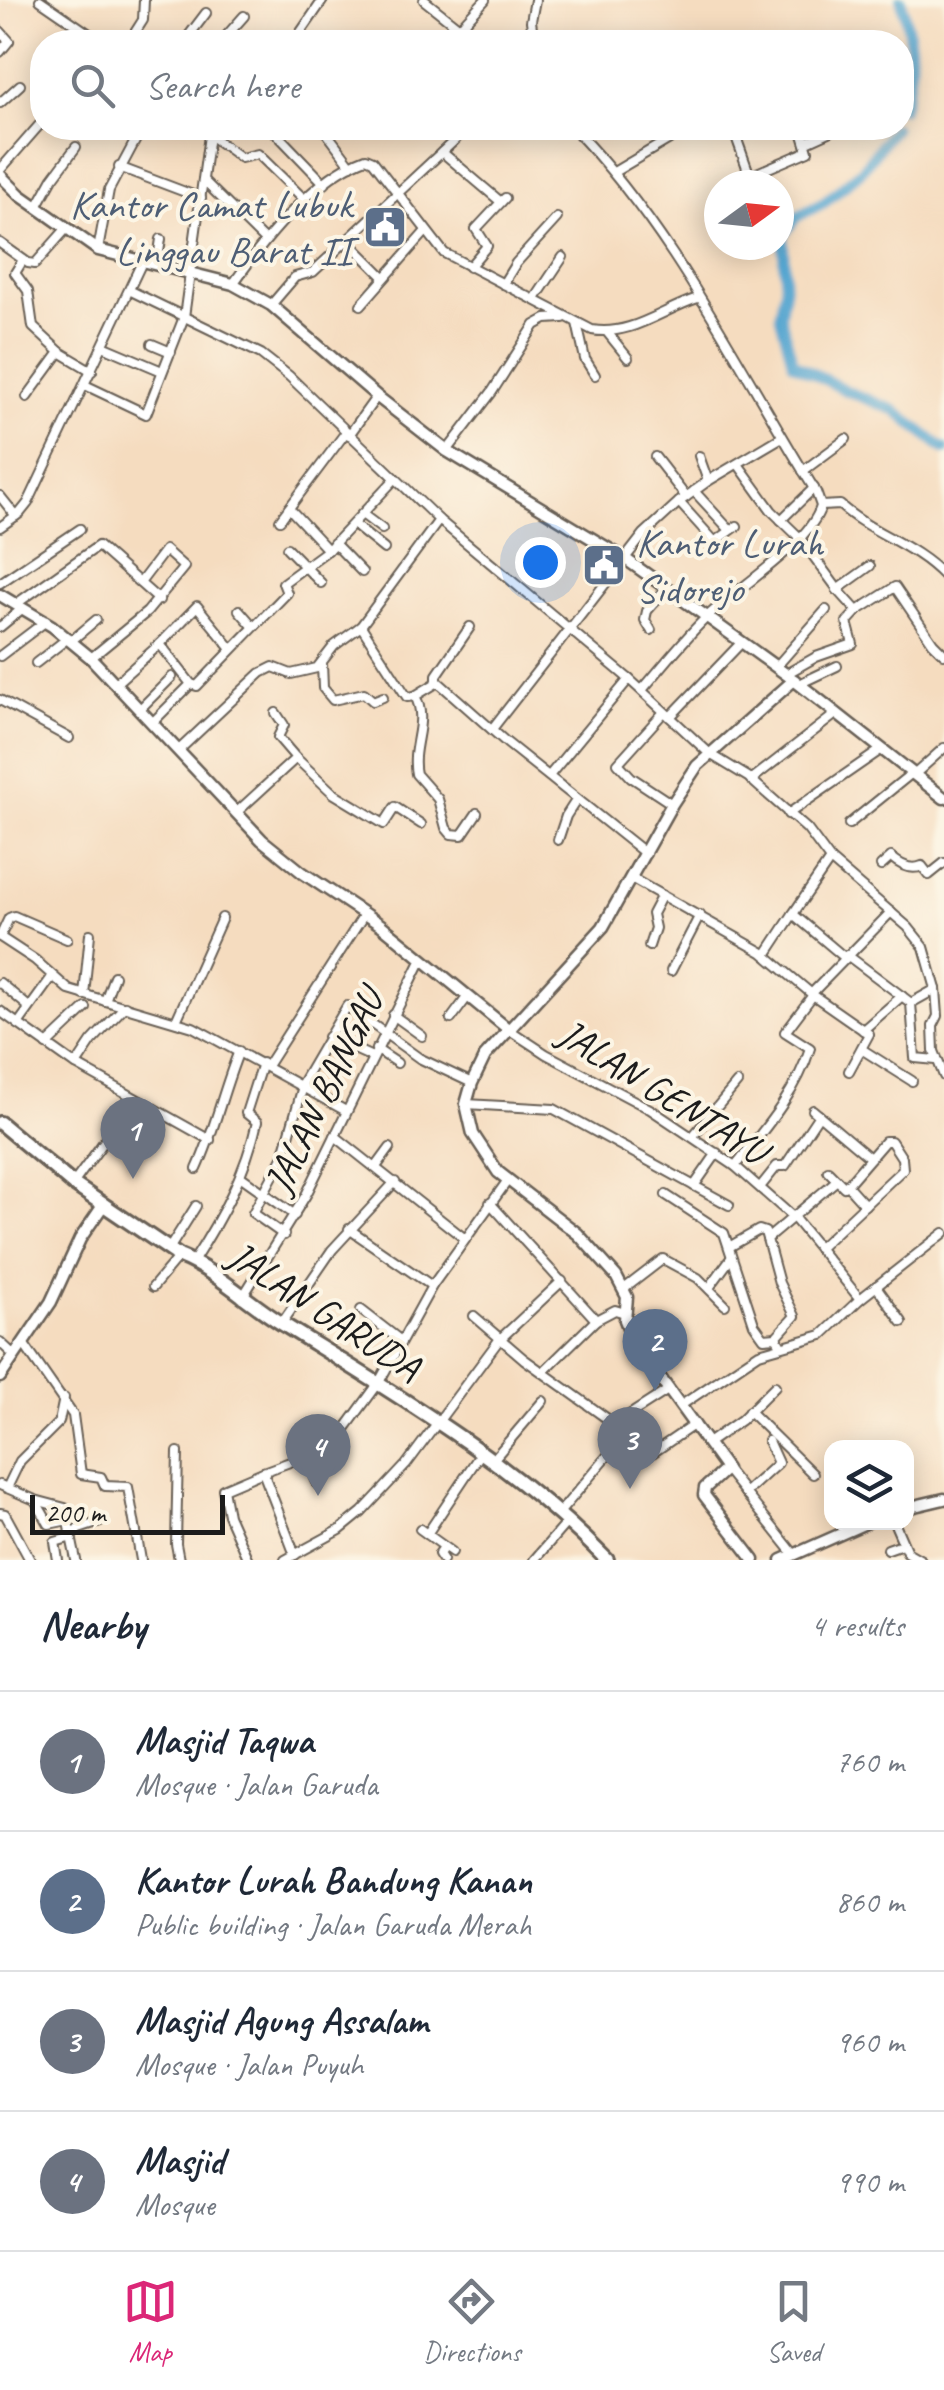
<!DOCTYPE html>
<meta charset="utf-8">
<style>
body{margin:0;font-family:Caveat,sans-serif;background:#f2f2f3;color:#1f2937}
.controls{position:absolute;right:30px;bottom:30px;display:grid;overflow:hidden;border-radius:20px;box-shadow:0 5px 25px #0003}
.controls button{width:90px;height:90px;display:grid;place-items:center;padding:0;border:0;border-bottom:2px solid #e0e1e3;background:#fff;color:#1f2937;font:50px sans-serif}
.compass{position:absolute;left:704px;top:170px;width:90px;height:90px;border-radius:50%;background:#fff;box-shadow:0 5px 25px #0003;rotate:75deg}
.scale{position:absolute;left:30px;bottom:25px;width:195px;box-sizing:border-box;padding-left:10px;border:5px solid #1c1c1c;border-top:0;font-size:28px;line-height:35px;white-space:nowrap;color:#1c1c1c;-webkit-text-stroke:8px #fcf5e5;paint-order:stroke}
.you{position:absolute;left:540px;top:562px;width:35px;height:35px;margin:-25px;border:8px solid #fff;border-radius:50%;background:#1a73e8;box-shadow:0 0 0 15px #1a73e833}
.badge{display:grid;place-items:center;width:65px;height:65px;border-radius:50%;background:#db2777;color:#fff;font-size:32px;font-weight:700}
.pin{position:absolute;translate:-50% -82px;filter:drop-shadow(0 2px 5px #0008)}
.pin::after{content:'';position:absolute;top:52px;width:35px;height:30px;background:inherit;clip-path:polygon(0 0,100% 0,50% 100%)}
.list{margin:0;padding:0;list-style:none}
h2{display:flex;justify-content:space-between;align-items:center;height:130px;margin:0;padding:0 40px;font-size:42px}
h2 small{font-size:32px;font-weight:400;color:#747a83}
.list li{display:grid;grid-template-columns:65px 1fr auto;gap:30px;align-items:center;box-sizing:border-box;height:140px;padding:0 40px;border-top:2px solid #e0e1e3}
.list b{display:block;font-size:38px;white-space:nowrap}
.list p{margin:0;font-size:32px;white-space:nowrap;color:#747a83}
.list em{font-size:32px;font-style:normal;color:#747a83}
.icon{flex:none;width:55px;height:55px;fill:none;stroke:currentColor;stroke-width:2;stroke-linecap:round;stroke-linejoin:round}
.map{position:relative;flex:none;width:944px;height:1560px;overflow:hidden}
.search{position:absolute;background:#fff;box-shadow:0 5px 25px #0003;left:30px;right:30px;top:30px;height:110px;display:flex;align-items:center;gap:25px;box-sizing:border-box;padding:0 35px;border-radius:40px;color:#747a83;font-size:38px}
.sheet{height:690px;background:#fff}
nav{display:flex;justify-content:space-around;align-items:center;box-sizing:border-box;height:140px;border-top:2px solid #e0e1e3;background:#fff;font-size:28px;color:#747a83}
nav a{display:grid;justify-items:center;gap:5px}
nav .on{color:#db2777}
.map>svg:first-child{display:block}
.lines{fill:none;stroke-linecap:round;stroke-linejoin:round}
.river{stroke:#56a6d0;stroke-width:11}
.street-casing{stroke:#685f55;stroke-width:12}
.secondary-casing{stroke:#685f55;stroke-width:15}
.highway-casing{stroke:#685f55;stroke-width:18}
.street{stroke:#fff;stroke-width:8}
.secondary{stroke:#fff;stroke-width:10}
.highway{stroke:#fff;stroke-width:12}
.labels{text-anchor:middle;stroke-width:8;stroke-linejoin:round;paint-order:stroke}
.service-label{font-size:40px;fill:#4e5e75;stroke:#fcf5e5;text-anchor:end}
.street-label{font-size:40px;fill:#1c1c1c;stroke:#fcf5e5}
</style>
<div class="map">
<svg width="944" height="1560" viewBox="0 0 944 1560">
<rect width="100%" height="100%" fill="#fcf5e5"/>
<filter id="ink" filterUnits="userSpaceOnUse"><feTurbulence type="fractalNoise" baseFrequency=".01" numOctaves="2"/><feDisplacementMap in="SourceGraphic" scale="20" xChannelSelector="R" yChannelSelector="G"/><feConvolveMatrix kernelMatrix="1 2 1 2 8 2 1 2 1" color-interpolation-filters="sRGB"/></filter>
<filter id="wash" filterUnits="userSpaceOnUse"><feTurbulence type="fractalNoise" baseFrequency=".0048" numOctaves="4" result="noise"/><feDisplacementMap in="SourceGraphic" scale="40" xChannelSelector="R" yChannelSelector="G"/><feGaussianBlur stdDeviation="2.25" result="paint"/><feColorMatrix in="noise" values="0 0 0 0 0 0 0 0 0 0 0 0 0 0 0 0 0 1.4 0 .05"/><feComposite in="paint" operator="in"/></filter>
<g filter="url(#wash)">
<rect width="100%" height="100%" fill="#f5dcbf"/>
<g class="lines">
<g class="river">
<path d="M901,0C912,39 916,69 902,108"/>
<path d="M894,128L862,170L825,202L796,217L783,235L785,287L780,315L793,363L847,391L894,410L944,449"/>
</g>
</g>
</g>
<g filter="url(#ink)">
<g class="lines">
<g class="street-casing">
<g id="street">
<path d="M40,0L101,42"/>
<path d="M424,0L477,42"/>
<path d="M459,28L485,0"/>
<path d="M0,31L9,41L0,52"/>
<path d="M129,42L143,20L144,0"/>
<path d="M184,42L206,13"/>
<path d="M221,42L244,16"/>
<path d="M294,42L323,0"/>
<path d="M534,42L531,21L535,0"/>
<path d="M0,103L20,85"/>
<path d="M271,128L325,184"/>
<path d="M323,128L351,165"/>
<path d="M573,128C675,233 739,368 816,492L821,506C811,542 739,587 710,614C685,637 664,665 642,690"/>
<path d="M208,134L241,158L258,154L305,200"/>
<path d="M735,134L750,176"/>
<path d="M807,142L838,128"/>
<path d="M442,152L501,202"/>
<path d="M119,167L201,198"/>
<path d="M0,170L42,122"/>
<path d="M614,172L688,128"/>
<path d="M743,179L808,151L801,128"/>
<path d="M203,180L264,240"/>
<path d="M37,207L53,178L76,147"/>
<path d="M347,240L384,277"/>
<path d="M0,243L28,263L35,264L66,229"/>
<path d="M98,250L109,190L142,128"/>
<path d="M23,260L15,273L28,291L33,327L60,352L92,371"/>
<path d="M157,265L161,239"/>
<path d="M469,267L487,246L476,229L505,198"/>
<path d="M233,284C265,239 314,177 366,158L373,161L444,253L592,330C630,337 663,309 698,298"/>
<path d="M503,284L516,263L557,218"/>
<path d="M131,291L261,354L289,376L439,520L629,679L710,754L748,777L807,829L830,860L908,927L924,947L936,989L938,1016L933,1026L934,1051L944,1076"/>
<path d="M535,299L563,257"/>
<path d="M271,305L295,277L313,272L456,139"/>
<path d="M361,305L426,231"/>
<path d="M577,323L585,359L595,375"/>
<path d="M607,332L628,358"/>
<path d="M152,344L171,352"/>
<path d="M103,346L162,371"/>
<path d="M85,385L146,414L184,317L210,128"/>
<path d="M27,397L60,352"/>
<path d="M349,435L377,396"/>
<path d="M447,451L492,392L535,325L546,319L563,318"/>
<path d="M699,456L708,481"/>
<path d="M655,457L686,497"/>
<path d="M738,464L772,511L800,538L839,591L857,611L895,587L933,643L944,654"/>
<path d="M803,471L846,439"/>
<path d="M694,491L728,528"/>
<path d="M0,496L16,516"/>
<path d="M679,502L715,542L737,526"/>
<path d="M821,506L840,505C872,534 914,544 944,576"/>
<path d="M289,508L328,550"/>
<path d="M362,514L382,529"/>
<path d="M280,520L346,432"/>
<path d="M781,520L814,488"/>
<path d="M353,524L384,549"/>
<path d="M0,527L20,513L28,503L142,262"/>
<path d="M334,543L362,572"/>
<path d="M287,548L321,583"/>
<path d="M0,583L80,529"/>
<path d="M837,590L870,566"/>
<path d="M16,604L98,546L159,600"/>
<path d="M239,610L253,626"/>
<path d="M361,626L407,697L415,696L438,682"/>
<path d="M0,627L23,608"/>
<path d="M470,627L437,675V681L507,743L646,854"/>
<path d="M651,630L645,620L647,611L667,588"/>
<path d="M71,641L96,620"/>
<path d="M160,644L197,606L231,648"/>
<path d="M0,656L46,621"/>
<path d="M91,658L147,612L184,567L165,550L140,583"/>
<path d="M36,663L68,638"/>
<path d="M322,663L323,688L333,700L364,693L373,701L383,697"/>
<path d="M776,667L826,610"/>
<path d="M786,674L816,657L853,644L847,622L857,611"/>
<path d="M116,683L160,644L191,684L197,686L287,593L283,583L328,550L394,480"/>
<path d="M799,684L837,666"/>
<path d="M415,696C429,721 410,746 416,774L438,799L446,828L451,834L462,835L477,813"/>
<path d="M0,700L69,738"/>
<path d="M140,709L172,677"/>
<path d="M664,712L618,763L631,777L672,804"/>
<path d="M276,713L284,725L278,737L296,758"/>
<path d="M670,717L742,642"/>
<path d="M153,722L191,684"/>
<path d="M492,729L644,534L679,502L708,481L782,437"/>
<path d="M180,749L261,673L273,667L291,674L317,668L334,646L361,626L439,520"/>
<path d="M915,774L944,748"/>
<path d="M549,776L629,679"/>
<path d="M751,780L837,713"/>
<path d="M237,812L296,758L333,793L384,824L395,807L421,824"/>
<path d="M788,814L882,749"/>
<path d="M849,824L912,773"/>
<path d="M558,840L566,816L577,799"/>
<path d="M881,866L891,857C899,864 911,871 922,866L929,875L944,863"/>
<path d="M631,878L762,952L813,995L869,1034L849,1071"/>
<path d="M793,914L830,860"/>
<path d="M0,937L35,960L69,990L193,1027L346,1111"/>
<path d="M0,937L9,918L14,916L67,939"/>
<path d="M649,946L655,928L652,914L662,895"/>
<path d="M766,955L793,914L844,957"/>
<path d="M847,955L911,1003L915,1058L936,1060"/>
<path d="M671,971L700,915"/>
<path d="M0,983L29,1007"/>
<path d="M812,993L891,912"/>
<path d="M84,995L90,934"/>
<path d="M105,1001L114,976"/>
<path d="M911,1003L936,989"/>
<path d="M0,1011L76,1065L210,1140"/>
<path d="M393,1015L422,1036"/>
<path d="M451,1019L468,996"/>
<path d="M176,1021L222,918"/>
<path d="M18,1024L52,977"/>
<path d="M508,1029L546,1054L650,1109L735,1166L794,1218L860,1299"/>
<path d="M863,1030L902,996"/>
<path d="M328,1037L372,1057"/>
<path d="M47,1045L86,1008"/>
<path d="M376,1049L397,1063"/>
<path d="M863,1050L912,1081"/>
<path d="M76,1065L92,1041L125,1006"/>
<path d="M267,1066L365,913"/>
<path d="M301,1085L347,1006L419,1058L472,1083"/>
<path d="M466,1104L554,1109L729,1205"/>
<path d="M813,1110L870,1158"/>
<path d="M335,1136L465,1239"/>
<path d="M693,1136L737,1083"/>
<path d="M735,1166C764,1130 797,1092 810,1048L785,1032L813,995"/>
<path d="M376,1167L390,1148"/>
<path d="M197,1169C215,1130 223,1090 239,1051"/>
<path d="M828,1171L844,1187L847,1185L865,1205"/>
<path d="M240,1176L295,1215"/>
<path d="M73,1184L135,1099"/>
<path d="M694,1186L717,1153"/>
<path d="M761,1186L777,1166H785L819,1115"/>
<path d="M666,1195L724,1233L754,1324L764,1338L776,1337L781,1345"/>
<path d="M490,1203L596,1320"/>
<path d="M349,1229L432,1286"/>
<path d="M284,1235L253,1213L283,1157L303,1086"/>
<path d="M729,1247L759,1230L765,1232L767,1239"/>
<path d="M819,1248L903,1169L902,1158L891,1141H885L847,1185"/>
<path d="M169,1249L196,1206"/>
<path d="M193,1262C221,1218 246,1173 257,1122L246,1113L262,1063"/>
<path d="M876,1286L902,1322"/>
<path d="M153,1287L179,1256"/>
<path d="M709,1288L731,1258"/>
<path d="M624,1289L663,1259L698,1278L725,1305"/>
<path d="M242,1298L306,1195L422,959"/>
<path d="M361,1310L401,1341"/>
<path d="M474,1316L524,1359L623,1430L614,1448"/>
<path d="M282,1323L332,1250L395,1182"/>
<path d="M776,1337L795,1316L779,1283L767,1239L837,1180"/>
<path d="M0,1342L15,1356"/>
<path d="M23,1343L73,1415L81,1474L101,1477L105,1486L128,1487L141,1560"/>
<path d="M543,1372L596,1320L615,1310L625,1313"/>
<path d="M680,1406L759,1353L822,1335L860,1299L944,1233"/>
<path d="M749,1411L813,1474"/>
<path d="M615,1424L668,1390"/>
<path d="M708,1443L741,1420L775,1386"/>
<path d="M178,1452L176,1544L179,1560"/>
<path d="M306,1456L318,1485"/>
<path d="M492,1461L543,1401"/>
<path d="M726,1469L794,1554"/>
<path d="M0,1485L35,1500L49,1524L68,1520"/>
<path d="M7,1488L20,1461L59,1422L64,1398"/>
<path d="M745,1493L778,1463L768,1441"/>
<path d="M35,1500L65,1508L76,1560"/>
<path d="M560,1512L614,1448L640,1457L648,1456L695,1424"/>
<path d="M0,1513L5,1514L30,1560"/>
<path d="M894,1522L907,1552L921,1560"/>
<path d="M420,1529L452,1552"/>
<path d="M70,1532L100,1522"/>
<path d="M427,1534L481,1453"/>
<path d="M888,1549L902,1544"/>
<path d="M295,1555L263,1472L322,1450L342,1433L378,1384L432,1286L508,1180"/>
<path d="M58,1560L55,1542L72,1537"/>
<path d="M248,1560L228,1515L223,1489L263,1472"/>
<path d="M285,1560L340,1530L362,1512L406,1465L499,1340L562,1281"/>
<path d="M443,1560L439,1554L444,1547"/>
<path d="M534,1560L567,1522"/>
</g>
</g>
<g class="secondary-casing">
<g id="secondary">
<path d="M0,175L20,195L98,250L233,284L271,305L379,398L447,451L624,558L707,617L794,680L944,798"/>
<path d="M0,595L52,626L91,658L262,840L303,873L381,925L508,1029"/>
<path d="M0,1377L51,1302L80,1239L104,1204"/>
<path d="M906,1508L944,1499"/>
<path d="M754,1560L704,1495L705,1488L726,1469L633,1340L625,1320L627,1297L616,1276L578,1234L498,1172L473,1134L466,1104L472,1083L485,1056L603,927L672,804L697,766L794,680"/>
<path d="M782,1560L868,1522"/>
</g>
</g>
<g class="highway-casing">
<path id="highway" d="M0,1123L73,1184L179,1256C215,1270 247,1302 281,1323C395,1394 513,1462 607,1560"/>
</g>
<use href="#street" class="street"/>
<use href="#secondary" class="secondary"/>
<use href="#highway" class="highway"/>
</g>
</g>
<defs>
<g id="civic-square" transform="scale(2.25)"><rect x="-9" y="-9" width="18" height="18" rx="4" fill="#5c6f8a" stroke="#fcf5e5"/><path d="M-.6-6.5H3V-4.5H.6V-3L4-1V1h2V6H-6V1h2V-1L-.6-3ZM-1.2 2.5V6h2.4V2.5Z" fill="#fff"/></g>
</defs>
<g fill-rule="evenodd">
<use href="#civic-square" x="385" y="227"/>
<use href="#civic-square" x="604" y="565"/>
</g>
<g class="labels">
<g class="service-label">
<text x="352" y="218">Kantor Camat Lubuk<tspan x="352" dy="46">Linggau Barat II</tspan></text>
<text x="636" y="556" text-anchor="start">Kantor Lurah<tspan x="636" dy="46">Sidorejo</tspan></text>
</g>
<g class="street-label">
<text transform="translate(323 1091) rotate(-64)" y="14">JALAN BANGAU</text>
<text transform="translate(663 1091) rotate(32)" y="14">JALAN GENTAYU</text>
<text transform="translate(325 1310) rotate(33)" y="14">JALAN GARUDA</text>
</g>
</g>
</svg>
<div class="controls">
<button><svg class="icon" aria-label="layers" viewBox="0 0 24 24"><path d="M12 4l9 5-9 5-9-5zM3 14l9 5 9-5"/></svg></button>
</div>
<svg class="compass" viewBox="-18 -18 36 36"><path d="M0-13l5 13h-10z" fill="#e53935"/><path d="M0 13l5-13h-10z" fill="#747a83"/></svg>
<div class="scale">200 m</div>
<div class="you"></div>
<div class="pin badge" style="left:133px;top:1179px;background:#6b7280">1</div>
<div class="pin badge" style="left:655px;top:1391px;background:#5c6f8a">2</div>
<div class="pin badge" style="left:630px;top:1489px;background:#6b7280">3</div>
<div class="pin badge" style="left:318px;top:1496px;background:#6b7280">4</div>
<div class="search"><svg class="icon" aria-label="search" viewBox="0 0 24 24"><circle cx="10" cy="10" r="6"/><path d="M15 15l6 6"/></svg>Search here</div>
</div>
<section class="sheet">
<h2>Nearby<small>4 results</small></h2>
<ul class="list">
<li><span class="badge" style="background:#6b7280">1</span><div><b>Masjid Taqwa</b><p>Mosque · Jalan Garuda</p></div><em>760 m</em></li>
<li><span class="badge" style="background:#5c6f8a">2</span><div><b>Kantor Lurah Bandung Kanan</b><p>Public building · Jalan Garuda Merah</p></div><em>860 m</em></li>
<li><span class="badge" style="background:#6b7280">3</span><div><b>Masjid Agung Assalam</b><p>Mosque · Jalan Puyuh</p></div><em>960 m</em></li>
<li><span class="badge" style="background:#6b7280">4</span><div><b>Masjid</b><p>Mosque</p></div><em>990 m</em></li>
</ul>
</section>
<nav>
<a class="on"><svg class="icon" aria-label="map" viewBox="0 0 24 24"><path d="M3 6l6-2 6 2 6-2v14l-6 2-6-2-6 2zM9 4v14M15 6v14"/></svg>Map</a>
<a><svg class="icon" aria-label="directions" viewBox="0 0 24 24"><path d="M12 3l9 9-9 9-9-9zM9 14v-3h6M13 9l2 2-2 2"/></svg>Directions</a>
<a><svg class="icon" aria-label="saved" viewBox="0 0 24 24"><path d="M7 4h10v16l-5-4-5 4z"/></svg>Saved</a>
</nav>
